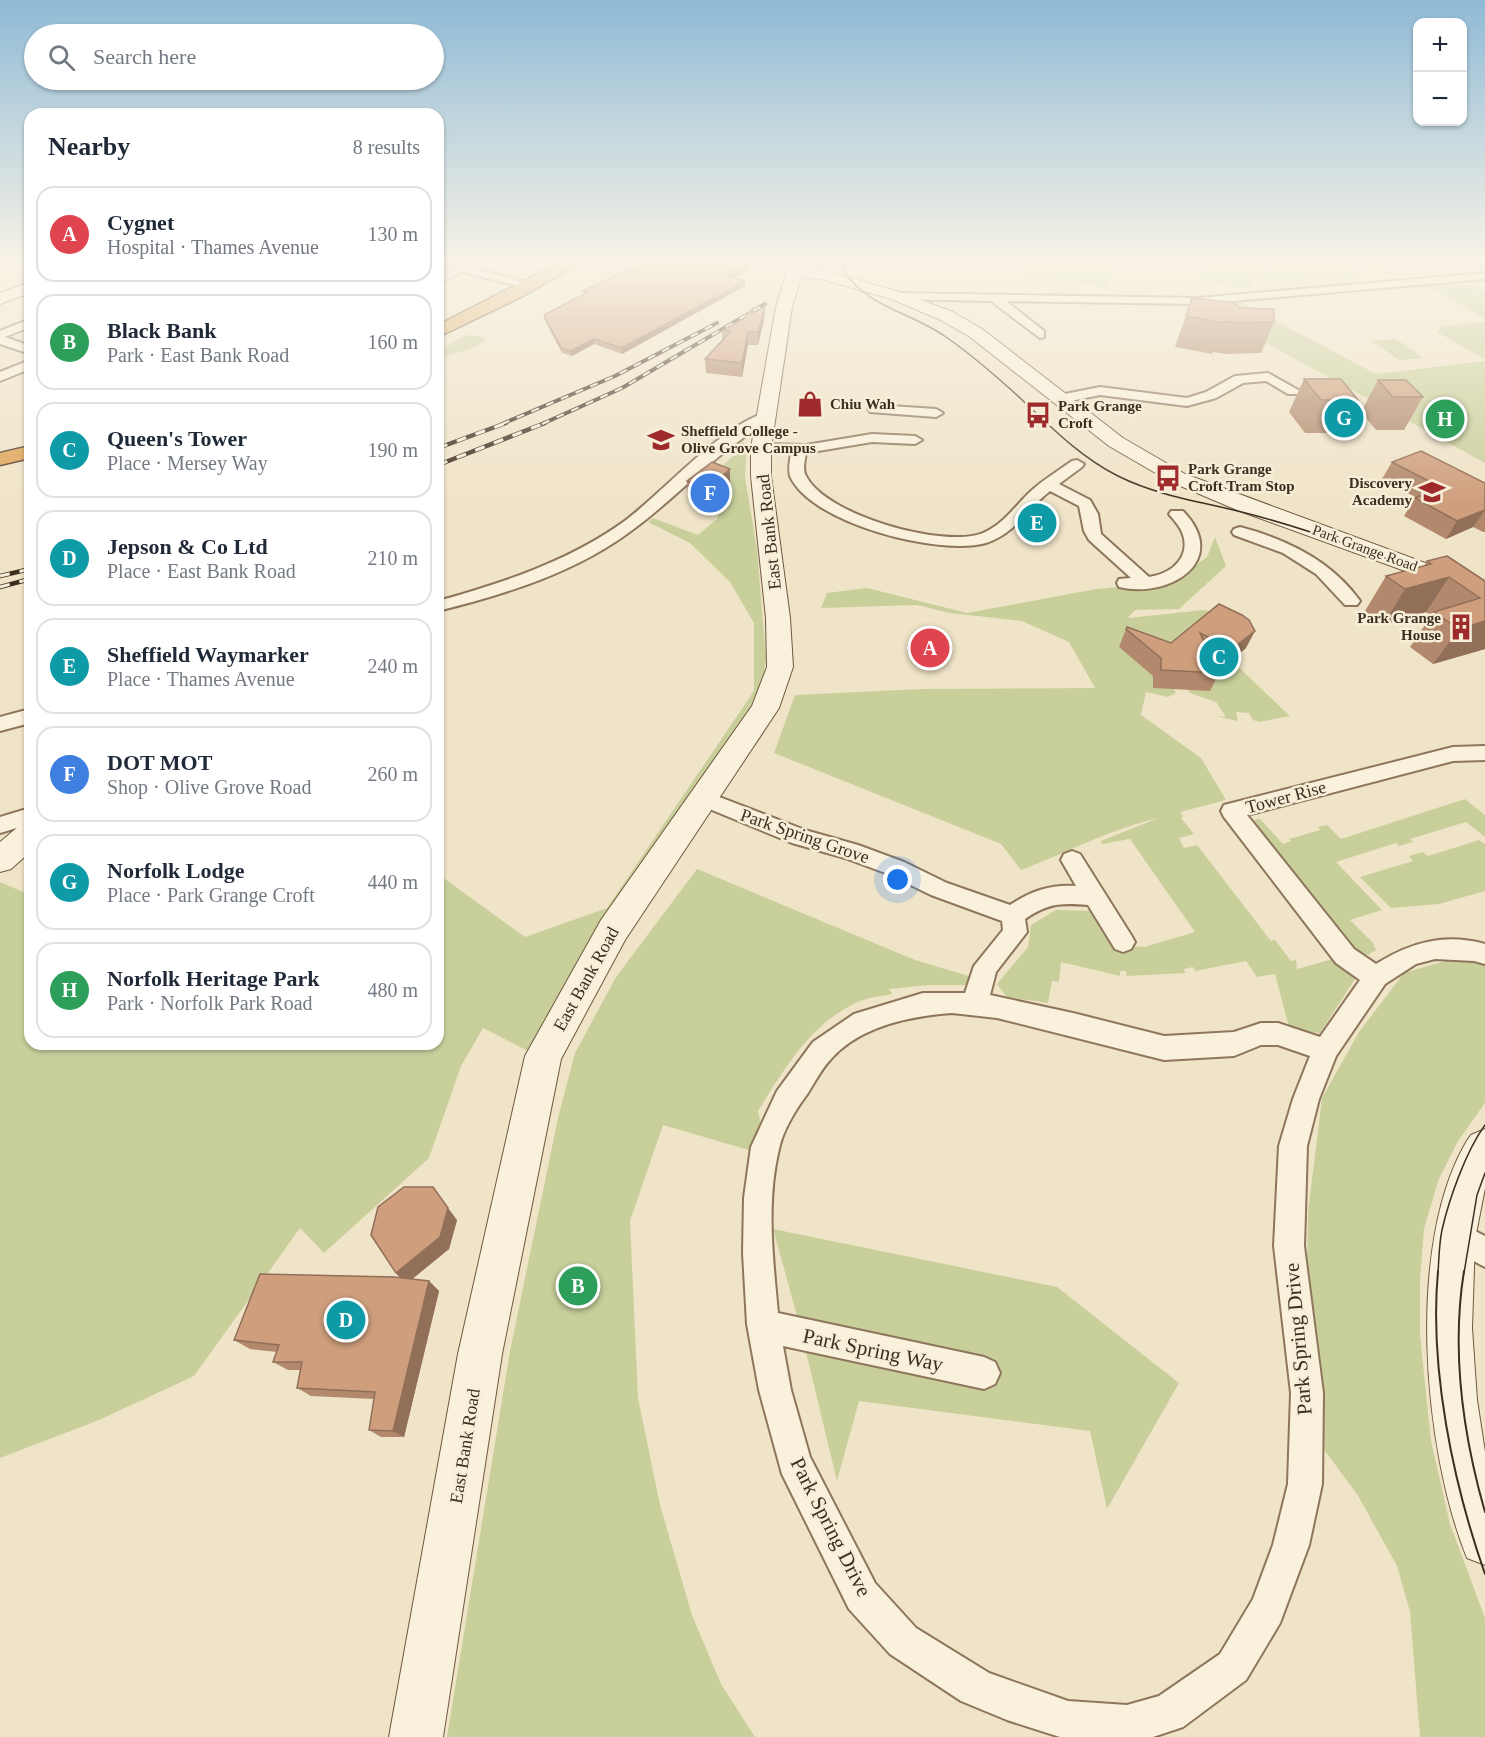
<!DOCTYPE html>
<meta charset="utf-8">
<style>
body{margin:0;font-family:"Times New Roman",serif;background:#f2f2f3;color:#1f2937}
.controls{position:absolute;right:18px;top:18px;display:grid;overflow:hidden;border-radius:12px;box-shadow:0 2px 4px #0004}
.controls button{width:54px;height:54px;display:grid;place-items:center;padding:0;border:0;border-bottom:2px solid #e0e1e3;background:#fff;color:#1f2937;font:30px sans-serif}
.you{position:absolute;left:898px;top:880px;width:21px;height:21px;margin:-15px;border:4px solid #fff;border-radius:50%;background:#1a73e8;box-shadow:0 0 0 9px #1a73e833}
.badge{display:grid;place-items:center;width:39px;height:39px;border-radius:50%;background:#9e2a2b;color:#fff;font-size:20px;font-weight:700}
.pin{position:absolute;translate:-50% -50%;border:3px solid #fff;box-shadow:0 2px 6px #0006}
.list{margin:0;padding:0;list-style:none}
h2{display:flex;justify-content:space-between;align-items:center;height:78px;margin:0;padding:0 24px;font-size:26px}
h2 small{font-size:20px;font-weight:400;color:#747a83}
.list li{display:grid;grid-template-columns:39px 1fr auto;gap:18px;align-items:center;box-sizing:border-box;height:96px;margin:0 12px 12px;padding:0 12px;border:2px solid #e0e1e3;border-radius:18px}
.list b{display:block;font-size:22px;white-space:nowrap}
.list p{margin:0;font-size:20px;white-space:nowrap;color:#747a83}
.list em{font-size:20px;font-style:normal;color:#747a83}
.icon{flex:none;width:33px;height:33px;fill:none;stroke:currentColor;stroke-width:2;stroke-linecap:round;stroke-linejoin:round}
.map{position:relative;flex:none;width:1485px;height:1737px;overflow:hidden}
.search{position:absolute;background:#fff;box-shadow:0 2px 4px #0004;left:24px;top:24px;width:420px;height:66px;display:flex;align-items:center;gap:15px;box-sizing:border-box;padding:0 21px;border-radius:33px;color:#747a83;font-size:22px}
.panel{position:absolute;background:#fff;box-shadow:0 2px 4px #0004;left:24px;top:108px;width:420px;height:942px;border-radius:18px}
.map>svg:first-child{display:block}
.green{fill:#c9cf9b}
.lines{fill:none;stroke-linecap:round;stroke-linejoin:round}
.street-casing{stroke:#8d765c;stroke-width:4}
.secondary-casing{stroke:#6f573f;stroke-width:2}
.highway-casing{stroke:#5b4430;stroke-width:3}
.street{fill:#faf1dc;fill-rule:evenodd}
.secondary{fill:#faf1dc;fill-rule:evenodd}
.highway{fill:#e0a458;fill-rule:evenodd}
.tram-far1{stroke:#3d2e20;stroke-width:1.5}
.tram{stroke:#3d2e20;stroke-width:2}
.rail-far1-casing{stroke:#3d2e20;stroke-width:4}
.rail-casing{stroke:#3d2e20;stroke-width:4.5}
.rail-far1{stroke:#f7eed8;stroke-width:2;stroke-dasharray:8;stroke-linecap:butt}
.rail{stroke:#f7eed8;stroke-width:3;stroke-dasharray:10;stroke-linecap:butt}
.wall{fill:#b2896c}
.shaded-wall{fill:#916f58}
.building{fill:#cf9f7d;stroke:#916f58;stroke-width:1.5}
.labels{text-anchor:middle;stroke-width:5;stroke-linejoin:round;paint-order:stroke}
.far-poi-label{font-size:15px;font-weight:bold;fill:#3d2e20;stroke:#f7eed8;text-anchor:start}
.far-street-label{font-size:15px;fill:#3d2e20;stroke:#f7eed8}
.street-label{font-size:18px;fill:#3d2e20;stroke:#f7eed8}
.near-street-label{font-size:21px;fill:#3d2e20;stroke:#f7eed8}
</style>
<div class="map">
<svg width="1485" height="1737" viewBox="0 0 1485 1737">
<rect width="100%" height="100%" fill="#f0e4c8"/>
<g class="green">
<path d="M1026,259H1122L1106,287L1016,272Z"/>
<path d="M1207,259H1353L1403,266L1402,277L1355,270L1353,281L1305,274L1301,285L1252,278L1248,289L1197,280Z"/>
<path d="M1453,281L1485,291V319L1423,284Z"/>
<path d="M1240,302L1376,374L1485,361V463L1199,306Z"/>
<path d="M1485,322V359L1437,332L1442,326Z"/>
<path d="M470,335L483,337L485,340L478,346L438,359V352L462,337Z"/>
<path d="M1396,339L1423,358L1399,360L1372,341Z"/>
<path d="M740,441L747,444L745,477L757,549L766,659L762,686L736,733L528,1051L483,1028L461,1066L429,1158L324,1253L300,1228L194,1376L99,1420L0,1458V882L30,895V1044H438V874L525,937L607,908L754,691V623L730,582L690,543L648,522L653,518L698,535L717,519L719,513L708,506L730,487L719,469L735,454L732,448Z"/>
<path d="M1215,537L1226,566L1179,609L1135,610L1128,618L1204,610L1212,612L1174,689L1176,693L1168,697L1146,692L1141,715L1201,758L1226,800L1180,812L1183,816L1181,818L1194,834L1179,838L1184,848L1197,845L1271,941L1275,940L1291,961L1296,960L1297,969L1333,959L1357,976L1320,1033L1290,1031L1275,974L1257,977L1246,961L1195,971L1193,967L1184,969L1185,973L1127,976L1126,971H1120V976L1061,962L1059,982L1052,981L1048,1003L1007,997L997,984L1028,947L1031,925L1056,910L1094,911L1117,945L1144,947L1195,932L1130,839L1102,844L1101,841L1158,818C1110,829 1067,853 1021,870L1001,844L774,753L795,695L921,689L1095,688L1069,642L1022,621L950,613L917,605L821,608L827,593L867,588L967,613L1096,589L1173,582L1207,557Z"/>
<path d="M1199,655L1223,667L1231,660L1290,716L1259,722L1253,720L1249,713L1236,712L1238,721L1215,716L1226,717L1216,702L1190,693L1188,690Z"/>
<path d="M1465,799L1485,815V837L1466,822L1410,839L1413,842L1399,846L1396,843L1336,862L1382,910L1350,920L1373,943L1376,950L1368,955L1359,952L1253,820L1260,819L1283,844L1291,841L1289,839L1320,830L1318,827L1327,825L1341,839Z"/>
<path d="M1479,840L1485,844V891L1439,904L1391,908L1360,877L1413,861L1409,856L1423,852L1428,856Z"/>
<path d="M697,869L915,960L969,976L966,985H930L889,989L892,994C882,996 870,997 860,1001C811,1022 785,1068 758,1111L762,1128L752,1151L663,1125L630,1221L638,1398L660,1505L692,1615L721,1684L755,1737H447L510,1351L558,1118L575,1053L616,977Z"/>
<path d="M1445,961L1485,962V1103L1458,1141L1438,1181L1424,1229L1420,1280V1335L1431,1441L1450,1524L1485,1618V1737H1420L1410,1612L1397,1566L1357,1494L1325,1451L1307,1279L1308,1212L1322,1098L1359,1032L1404,973Z"/>
<path d="M773,1229L1057,1287L1179,1383L1107,1509L1090,1431L859,1401L837,1481L799,1323Z"/>
</g>
<g class="lines">
<g class="street-casing">
<g id="street">
<path d="M477,259L482,262L473,268L532,284L534,286L528,289L463,272L438,283V276Z"/>
<path d="M1485,273V279L1197,304L1006,301L1044,331V337L1040,338L991,301L897,299L891,296L897,293L1197,298Z"/>
<path d="M30,319V327L5,337L30,346V354L0,344V331Z"/>
<path d="M30,360V369L0,381V372Z"/>
<path d="M1268,373L1300,391L1298,394H1288L1266,381L1243,383L1216,398L1187,406L1100,395L1060,403L1053,399L1055,396L1100,387L1187,398L1206,392L1235,376Z"/>
<path d="M875,405L936,409L943,413L936,417L870,412L868,409L870,406Z"/>
<path d="M766,413L771,414L773,417L771,420C719,449 682,493 635,528C578,572 506,594 438,611V601C502,583 567,562 622,523C661,495 722,424 766,413Z"/>
<path d="M872,434L915,436L922,440L915,444L872,442L806,453C805,460 802,469 806,476C825,515 944,549 983,533C1004,524 1015,506 1031,491C1043,480 1058,471 1072,461L1077,460L1084,464L1082,467L1059,484L1090,500L1098,514L1101,534L1149,577C1173,574 1193,555 1181,530C1178,524 1173,519 1169,514L1171,511H1183C1231,561 1169,599 1119,587L1117,583L1119,579L1131,578L1089,540L1084,531L1079,506L1050,491C1028,508 1015,534 986,543C940,556 811,524 790,476C788,469 790,460 791,453L761,452L754,448L761,444L806,445Z"/>
<path d="M1240,527C1286,539 1332,561 1360,601L1357,605H1345L1316,574L1283,553L1234,535L1232,532L1234,529Z"/>
<path d="M30,709V723L0,731V717Z"/>
<path d="M1485,746V760L1453,761L1247,815L1354,949L1376,964C1411,942 1445,933 1485,944V964L1474,961L1435,959L1416,964L1385,984L1336,1056L1319,1099L1307,1146L1304,1246L1323,1393L1322,1484L1309,1545L1280,1623L1246,1680L1183,1727L1153,1737H1060L1007,1720L961,1701L890,1654L849,1609L782,1474L759,1390L747,1324L743,1253L744,1198L751,1147L777,1091L813,1042L854,1014L923,993H965L974,966L1003,930L1002,921L931,895L888,874L845,858L792,843L695,803L691,798L695,793L702,790L709,793L805,830L858,845L904,862L947,883L1010,905C1031,891 1051,884 1076,886L1061,860L1064,854L1072,851L1080,854L1131,935L1135,942L1131,949L1123,952L1115,949L1088,905C1060,903 1049,903 1025,919L1027,932L996,972L990,995L1073,1013L1164,1036L1234,1032L1261,1023H1278L1320,1037L1360,980L1336,963L1224,817L1221,811L1224,805L1453,747ZM952,1013L997,1018L1164,1060L1234,1056L1261,1045H1278L1310,1056L1293,1099L1279,1146L1274,1246L1291,1393L1288,1484L1273,1545L1253,1599L1220,1654L1159,1696L1127,1705L1068,1701L989,1673L916,1628L875,1583L810,1457L791,1390L783,1346L984,1389L995,1384L1000,1373L995,1362L984,1357L778,1313C773,1259 766,1202 779,1149C783,1130 796,1109 808,1093C815,1082 822,1068 831,1059C860,1026 911,1016 952,1013Z"/>
<path d="M30,808V824L0,833V817Z"/>
<path d="M1455,1221L1485,1236V1267L1445,1246L1440,1236L1445,1226Z"/>
</g>
</g>
<g class="secondary-casing">
<g id="secondary">
<path d="M791,259H805L803,267L832,273L903,293L953,312L982,329L1123,438L1185,474L1485,585V600L1237,510L1171,482L1109,446L970,337L941,320L891,299L825,280L801,277L792,307L771,448V476L790,618L793,667L779,708L625,940L561,1059L502,1354L443,1737H389L458,1354L525,1056L601,920L752,706L767,667L766,618L751,476V448L776,307Z"/>
<path d="M30,282V293L0,304V293Z"/>
<path d="M30,822V852L11,869L0,872V842L19,826Z"/>
<path d="M1485,1129V1188L1475,1239L1472,1328L1477,1400L1485,1452V1565L1467,1558C1423,1449 1405,1242 1468,1139L1471,1135Z"/>
</g>
</g>
<g class="highway-casing">
<g id="highway">
<path d="M567,259H587L523,296L438,337V325Z"/>
<path d="M30,446V458L0,465V453Z"/>
</g>
</g>
<use href="#street" class="street"/>
<use href="#secondary" class="secondary"/>
<use href="#highway" class="highway"/>
<g class="tram-far1">
<path d="M846,259L842,268C865,307 911,312 946,337C972,355 996,376 1019,397C1050,426 1080,457 1118,476C1162,498 1211,503 1257,516C1316,532 1373,553 1429,575"/>
<path d="M1438,1273C1439,1259 1439,1244 1442,1230C1449,1199 1466,1151 1485,1125"/>
<path d="M1464,1273L1477,1195L1485,1173"/>
</g>
<g class="tram">
<path d="M1438,1271C1429,1368 1453,1483 1485,1574"/>
<path d="M1464,1271C1451,1352 1463,1435 1485,1512"/>
</g>
<g class="rail-far1-casing">
<g id="rail-far1">
<path d="M821,265L829,259"/>
<path d="M502,424L615,376L717,323"/>
<path d="M542,424L622,388L765,304"/>
</g>
</g>
<g class="rail-casing">
<g id="rail">
<path d="M438,448L506,423"/>
<path d="M438,465L545,423"/>
<path d="M0,576L30,569"/>
<path d="M0,587L30,579"/>
</g>
</g>
<use href="#rail-far1" class="rail-far1"/>
<use href="#rail" class="rail"/>
</g>
<g class="wall">
<path d="M1361,259H1416L1414,262L1408,261L1407,264Z"/>
<path d="M751,269L735,278L745,286L622,354L594,344L572,356L562,353L545,321L544,315L584,294L583,291Z"/>
<path d="M1192,298L1239,308L1274,322L1261,353L1226,354L1213,352L1212,354L1175,347Z"/>
<path d="M765,307L764,320L758,345H748L742,377L706,373L705,359L722,341V331L743,319L752,309V314Z"/>
<path d="M1304,379L1358,400L1342,433H1305L1289,412Z"/>
<path d="M1378,380L1423,397L1404,430H1376L1361,412Z"/>
<path d="M1392,462L1485,483V532H1483L1473,527L1446,539L1404,516L1415,498H1417L1382,479Z"/>
<path d="M730,469V487L708,506L688,499L687,481Z"/>
<path d="M1427,561L1485,581V649L1433,664L1410,647L1431,616L1426,612L1383,625L1365,611L1386,576L1424,566Z"/>
<path d="M1219,604L1246,648L1223,667L1214,663L1219,673L1210,691L1153,688V676L1119,647L1126,629L1171,643Z"/>
<path d="M457,1220L449,1249L412,1279L429,1281L439,1291L404,1437H381L369,1430L374,1399L311,1396L297,1388L300,1370H288L273,1362L277,1352L250,1349L234,1340L400,1278L396,1273Z"/>
</g>
<g class="shaded-wall">
<path d="M751,264V269L728,281V276Z"/>
<path d="M745,281V286L622,354V348Z"/>
<path d="M765,307L764,320L758,345V332Z"/>
<path d="M748,332V345L742,377V363Z"/>
<path d="M594,339V344L572,356L571,351Z"/>
<path d="M730,469V487L708,506L707,489Z"/>
<path d="M1485,510L1473,527L1446,539L1457,521Z"/>
<path d="M1449,577L1426,612L1383,625L1405,589Z"/>
<path d="M1485,621V649L1433,664L1459,629Z"/>
<path d="M1255,631L1246,648L1223,667L1232,649Z"/>
<path d="M448,1208L457,1220L449,1249L406,1284L396,1273Z"/>
<path d="M429,1281L439,1291L404,1437L393,1431Z"/>
</g>
<g class="building">
<path d="M650,259H731L751,264L728,276L745,281L622,348L594,339L571,351L561,348L544,315L588,292L583,291Z"/>
<path d="M1192,298L1236,303L1239,308L1274,309V322L1238,323L1224,321L1223,323L1186,316Z"/>
<path d="M765,307L758,332H748L742,363L705,359L731,331H722L743,319L752,309L751,314Z"/>
<path d="M1304,379H1341L1358,400H1321Z"/>
<path d="M1378,380H1406L1423,397H1393Z"/>
<path d="M1421,451L1485,483V510L1457,521L1415,498L1442,488L1392,462Z"/>
<path d="M712,462L730,469L707,489L687,481Z"/>
<path d="M1447,556L1485,581V621L1459,629L1434,612L1480,598L1449,577L1405,589L1386,576L1431,564L1427,561Z"/>
<path d="M1219,604L1242,615L1249,620L1255,631L1232,649L1200,633L1219,673L1161,670V658L1126,629L1127,627L1171,643Z"/>
<path d="M404,1187H433L448,1208L440,1237L396,1273L371,1235L378,1207Z"/>
<path d="M260,1274L394,1277L429,1281L393,1431L369,1430L375,1392L297,1388L302,1362H273L279,1345L234,1340Z"/>
</g>
<linearGradient id="sky" x2="0" y2="1"><stop stop-color="#8fbad6"/><stop offset="0.52" stop-color="#f8f3e6"/><stop offset="1" stop-color="#f8f3e6" stop-opacity="0"/></linearGradient>
<rect width="1485" height="502" fill="url(#sky)"/>
<defs>
<g id="shop-bare" transform="scale(2.07)"><path d="M-5-2.5h2.3a2.7 3.5 0 0 1 5.4 0H5L5.5 6h-11ZM-1.5-2.5h3a1.5 2.3 0 0 0-3 0Z" fill="#9e2a2b" stroke="#f7eed8" stroke-width="2.5" paint-order="stroke"/></g>
<g id="bus-bare" transform="scale(2.07)"><path d="M-5-6H5V4H4V6H2V4H-2V6H-4V4H-5ZM-3.5-4V0h7V-4ZM-3.5 1.2v1.5H-2V1.2ZM2 1.2v1.5H3.5V1.2Z" fill="#9e2a2b" stroke="#f7eed8" stroke-width="2.5" paint-order="stroke"/></g>
<g id="university-bare" transform="scale(2.07)"><path d="M0-5L7-2L0 1L-7-2ZM-4 1L0 2.5L4 1V4Q0 6-4 4Z" fill="#9e2a2b" stroke="#f7eed8" stroke-width="2.5" paint-order="stroke"/></g>
<g id="school-bare" transform="scale(2.07)"><path d="M0-5L7-2L0 1L-7-2ZM-4 1L0 2.5L4 1V4Q0 6-4 4Z" fill="#9e2a2b" stroke="#f7eed8" stroke-width="2.5" paint-order="stroke"/></g>
<g id="building-bare" transform="scale(2.07)"><path d="M-4-6H4V6H1V3H-1V6H-4ZM-2.5-4.3h1.7v1.8h-1.7ZM.8-4.3h1.7v1.8H.8ZM-2.5-1h1.7V.8h-1.7ZM.8-1h1.7V.8H.8Z" fill="#9e2a2b" stroke="#f7eed8" stroke-width="2.5" paint-order="stroke"/></g>
</defs>
<g fill-rule="evenodd">
<use href="#shop-bare" x="810" y="404"/>
<use href="#bus-bare" x="1038" y="415"/>
<use href="#university-bare" x="661" y="440"/>
<use href="#bus-bare" x="1168" y="478"/>
<use href="#school-bare" x="1432" y="492"/>
<use href="#building-bare" x="1461" y="627"/>
</g>
<g class="labels">
<g class="far-poi-label">
<text x="830" y="409">Chiu Wah</text>
<text x="1058" y="411">Park Grange<tspan x="1058" dy="17">Croft</tspan></text>
<text x="681" y="436">Sheffield College -<tspan x="681" dy="17">Olive Grove Campus</tspan></text>
<text x="1188" y="474">Park Grange<tspan x="1188" dy="17">Croft Tram Stop</tspan></text>
<text x="1412" y="488" text-anchor="end">Discovery<tspan x="1412" dy="17">Academy</tspan></text>
<text x="1441" y="623" text-anchor="end">Park Grange<tspan x="1441" dy="17">House</tspan></text>
</g>
<g class="far-street-label">
<text transform="translate(1365 548) rotate(20)" y="5">Park Grange Road</text>
</g>
<g class="street-label">
<text transform="translate(769 532) rotate(-96)" y="6">East Bank Road</text>
<text transform="translate(1286 797) rotate(-15)" y="6">Tower Rise</text>
<text transform="translate(805 836) rotate(19)" y="6">Park Spring Grove</text>
<text transform="translate(586 979) rotate(-61)" y="6">East Bank Road</text>
<text transform="translate(465 1446) rotate(-81)" y="6">East Bank Road</text>
</g>
<g class="near-street-label">
<text transform="translate(1298 1339) rotate(-95)" y="7">Park Spring Drive</text>
<text transform="translate(873 1350) rotate(12)" y="7">Park Spring Way</text>
<text transform="translate(831 1527) rotate(63)" y="7">Park Spring Drive</text>
</g>
</g>
</svg>
<div class="controls">
<button>+</button>
<button>−</button>
</div>
<div class="you"></div>
<div class="pin badge" style="left:930px;top:648px;background:#e0444e">A</div>
<div class="pin badge" style="left:578px;top:1286px;background:#2e9e5b">B</div>
<div class="pin badge" style="left:1219px;top:657px;background:#0f9aa8">C</div>
<div class="pin badge" style="left:346px;top:1320px;background:#0f9aa8">D</div>
<div class="pin badge" style="left:1037px;top:523px;background:#0f9aa8">E</div>
<div class="pin badge" style="left:710px;top:493px;background:#3f7fe0">F</div>
<div class="pin badge" style="left:1344px;top:418px;background:#0f9aa8">G</div>
<div class="pin badge" style="left:1445px;top:419px;background:#2e9e5b">H</div>
<div class="search"><svg class="icon" aria-label="search" viewBox="0 0 24 24"><circle cx="10" cy="10" r="6"/><path d="M15 15l6 6"/></svg>Search here</div>
<section class="panel">
<h2>Nearby<small>8 results</small></h2>
<ul class="list">
<li><span class="badge" style="background:#e0444e">A</span><div><b>Cygnet</b><p>Hospital · Thames Avenue</p></div><em>130 m</em></li>
<li><span class="badge" style="background:#2e9e5b">B</span><div><b>Black Bank</b><p>Park · East Bank Road</p></div><em>160 m</em></li>
<li><span class="badge" style="background:#0f9aa8">C</span><div><b>Queen's Tower</b><p>Place · Mersey Way</p></div><em>190 m</em></li>
<li><span class="badge" style="background:#0f9aa8">D</span><div><b>Jepson &amp; Co Ltd</b><p>Place · East Bank Road</p></div><em>210 m</em></li>
<li><span class="badge" style="background:#0f9aa8">E</span><div><b>Sheffield Waymarker</b><p>Place · Thames Avenue</p></div><em>240 m</em></li>
<li><span class="badge" style="background:#3f7fe0">F</span><div><b>DOT MOT</b><p>Shop · Olive Grove Road</p></div><em>260 m</em></li>
<li><span class="badge" style="background:#0f9aa8">G</span><div><b>Norfolk Lodge</b><p>Place · Park Grange Croft</p></div><em>440 m</em></li>
<li><span class="badge" style="background:#2e9e5b">H</span><div><b>Norfolk Heritage Park</b><p>Park · Norfolk Park Road</p></div><em>480 m</em></li>
</ul>
</section>
</div>
